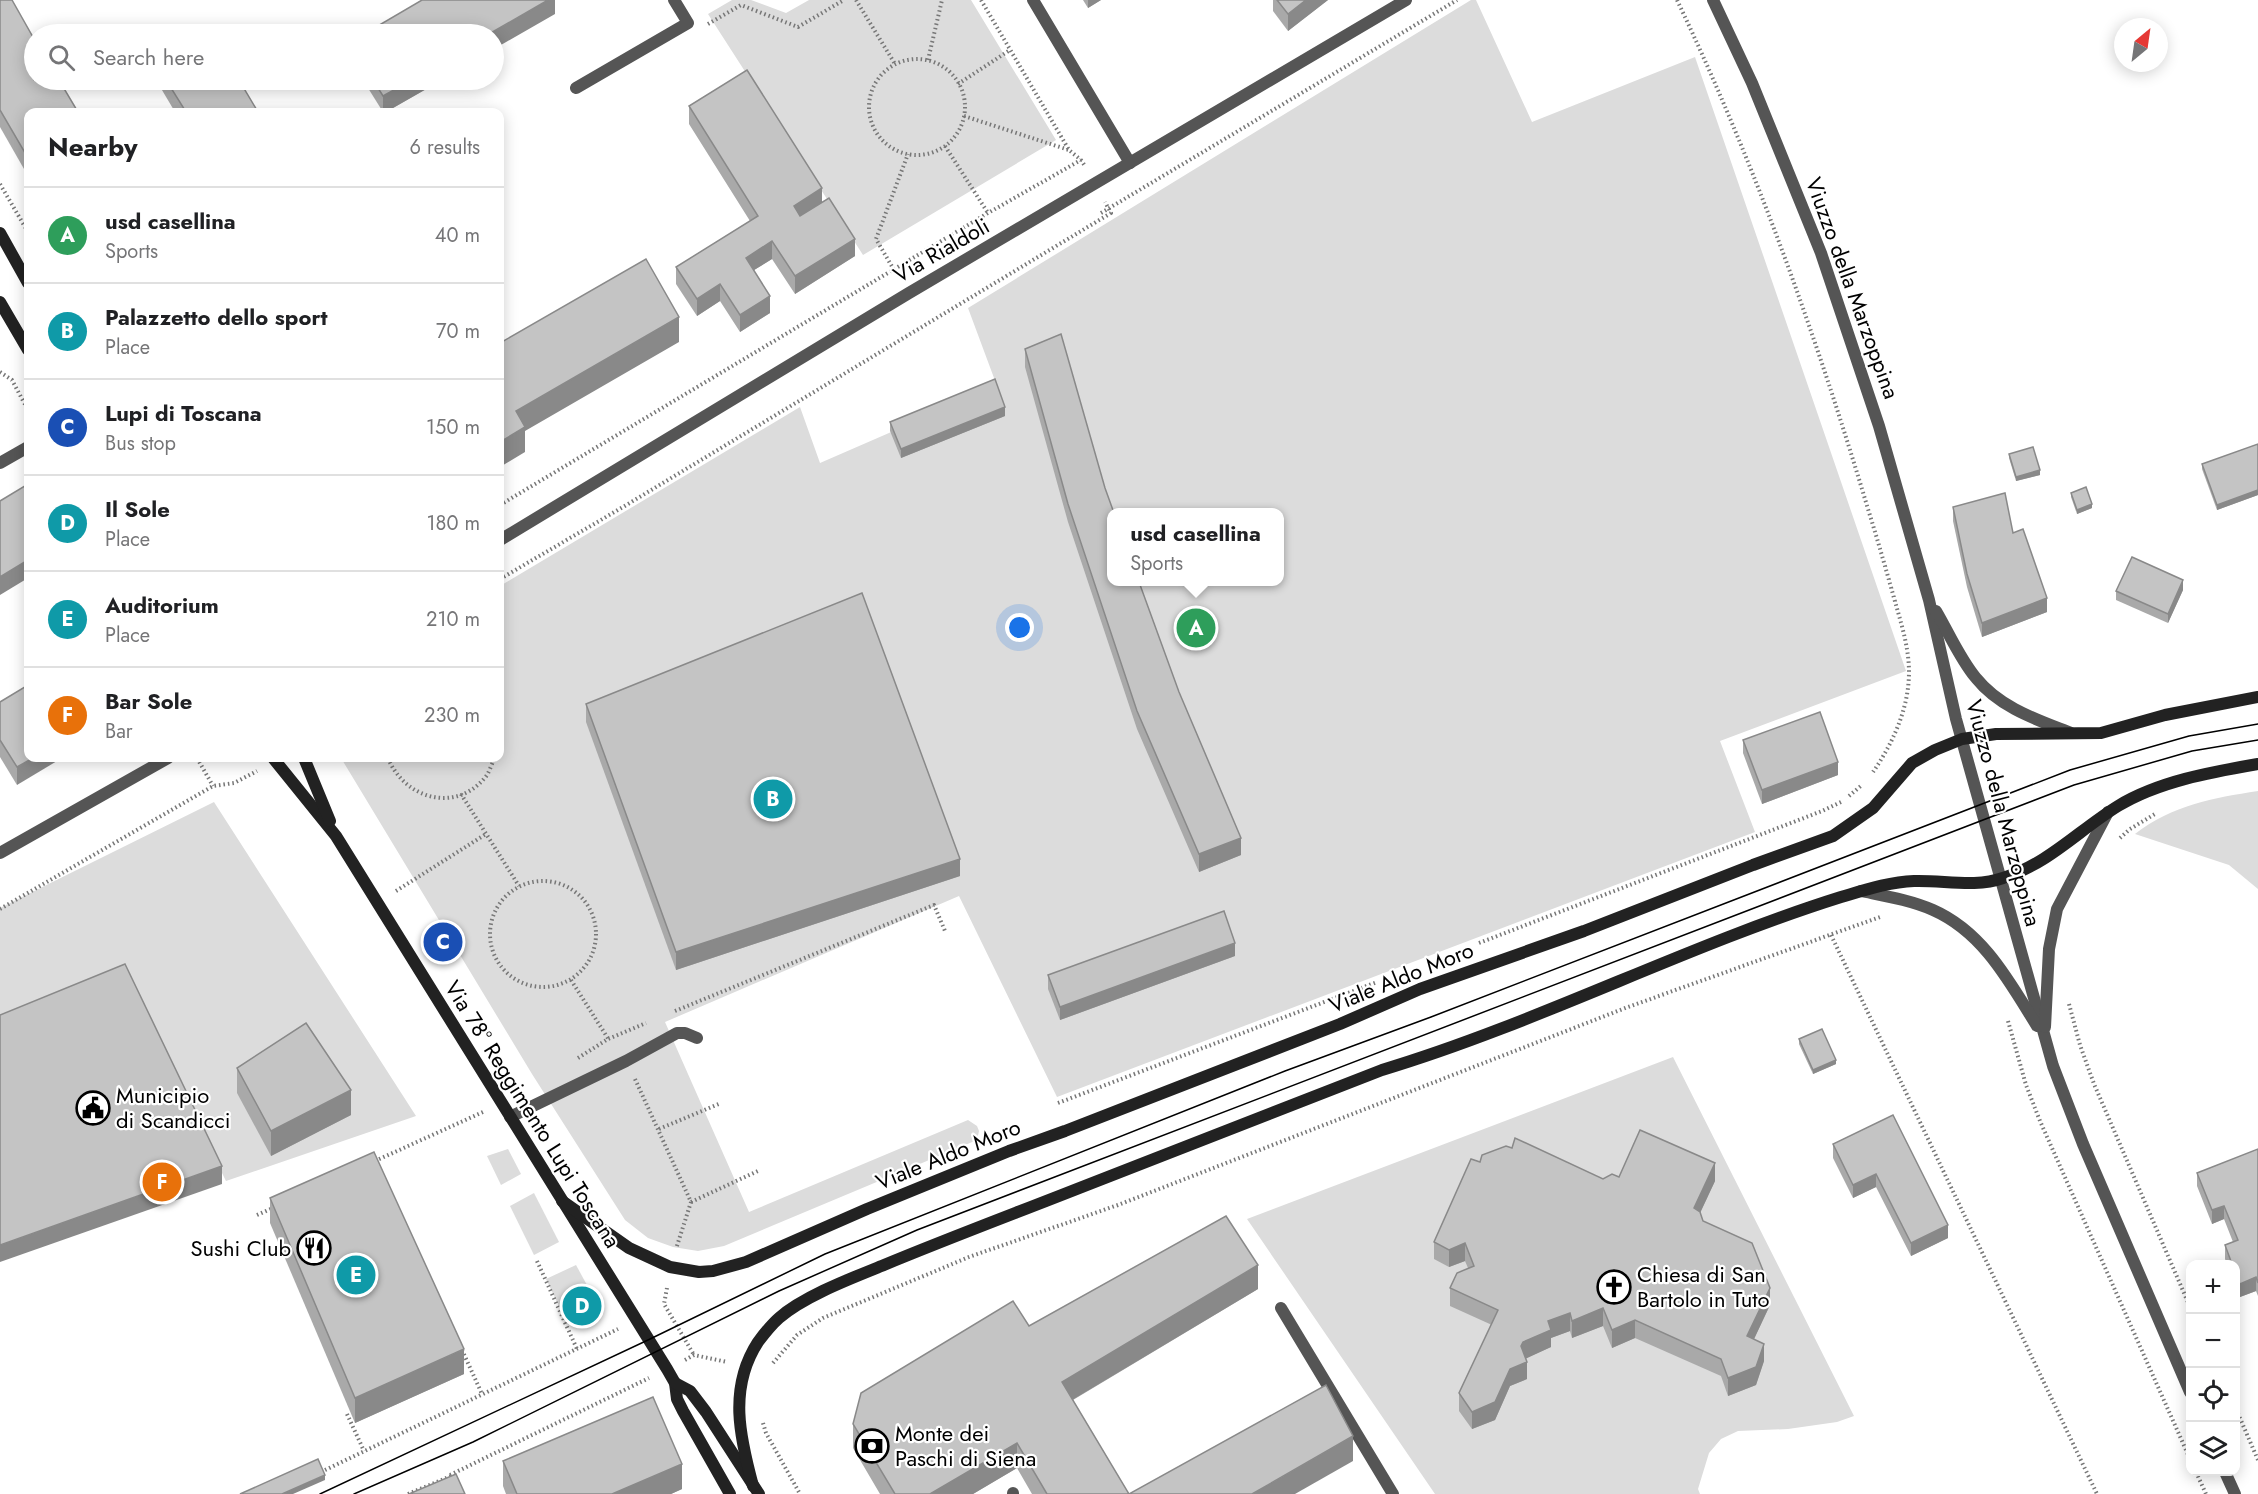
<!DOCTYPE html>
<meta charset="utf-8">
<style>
body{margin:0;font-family:Jost,sans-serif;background:#f6f6f6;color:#202124}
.controls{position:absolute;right:18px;bottom:18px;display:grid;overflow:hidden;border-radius:12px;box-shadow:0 3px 15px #0003}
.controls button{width:54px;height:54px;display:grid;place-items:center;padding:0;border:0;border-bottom:2px solid #e0e0e0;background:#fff;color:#202124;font:30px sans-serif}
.compass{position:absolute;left:2114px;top:18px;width:54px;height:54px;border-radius:50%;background:#fff;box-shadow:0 3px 15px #0003;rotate:29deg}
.you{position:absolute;left:1020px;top:628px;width:21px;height:21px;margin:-15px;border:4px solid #fff;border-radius:50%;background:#1a73e8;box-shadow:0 0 0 9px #1a73e833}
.badge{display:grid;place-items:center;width:39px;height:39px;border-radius:50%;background:#0f766e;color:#fff;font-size:20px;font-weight:700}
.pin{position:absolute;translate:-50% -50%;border:3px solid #fff;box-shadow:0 2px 6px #0006}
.popup{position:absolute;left:1107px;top:508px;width:177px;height:78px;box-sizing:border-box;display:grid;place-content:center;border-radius:12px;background:#fff;filter:drop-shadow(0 2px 4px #0005);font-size:20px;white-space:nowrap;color:#757577}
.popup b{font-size:22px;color:#202124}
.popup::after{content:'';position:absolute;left:50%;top:100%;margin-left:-12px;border:12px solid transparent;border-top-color:#fff}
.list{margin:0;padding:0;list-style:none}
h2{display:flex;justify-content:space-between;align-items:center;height:78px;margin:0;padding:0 24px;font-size:26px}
h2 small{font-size:20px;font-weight:400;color:#757577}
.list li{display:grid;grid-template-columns:39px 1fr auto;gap:18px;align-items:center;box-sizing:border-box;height:96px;padding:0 24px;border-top:2px solid #e0e0e0}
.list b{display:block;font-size:22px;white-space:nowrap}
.list p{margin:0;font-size:20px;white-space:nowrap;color:#757577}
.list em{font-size:20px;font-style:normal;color:#757577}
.icon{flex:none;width:33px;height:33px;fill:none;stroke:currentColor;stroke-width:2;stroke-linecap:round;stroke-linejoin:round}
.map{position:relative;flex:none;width:2258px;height:1494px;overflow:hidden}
.search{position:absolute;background:#fff;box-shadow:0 3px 15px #0003;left:24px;top:24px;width:480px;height:66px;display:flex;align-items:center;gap:15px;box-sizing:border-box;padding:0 21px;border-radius:33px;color:#757577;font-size:22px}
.panel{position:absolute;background:#fff;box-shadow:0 3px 15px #0003;left:24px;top:108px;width:480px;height:654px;border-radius:12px}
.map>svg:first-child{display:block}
.green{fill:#dcdcdc;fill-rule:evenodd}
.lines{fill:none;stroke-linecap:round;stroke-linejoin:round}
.path{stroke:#777;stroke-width:4;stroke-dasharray:1.5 3;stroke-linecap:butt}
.lane{stroke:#555;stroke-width:12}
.street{stroke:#555;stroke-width:12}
.secondary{stroke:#222;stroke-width:12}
.tram{stroke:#000;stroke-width:1.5}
.wall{fill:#a9a9a9}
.shaded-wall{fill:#898989}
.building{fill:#c4c4c4;stroke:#898989;stroke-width:1.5}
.labels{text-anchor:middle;stroke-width:4.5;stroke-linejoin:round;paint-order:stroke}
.street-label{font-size:22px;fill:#000;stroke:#fff}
.poi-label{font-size:22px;fill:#000;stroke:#fff;text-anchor:start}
</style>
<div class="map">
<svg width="2258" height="1494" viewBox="0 0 2258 1494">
<rect width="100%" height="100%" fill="#fff"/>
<g class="green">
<path d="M732,0H751L786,13L809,0H971L1056,140L863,255L708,14Z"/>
<path d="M1471,0H1476L1532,122L1695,57L1906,671L1720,741L1755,832L1057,1097L959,896L665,1022L749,1212L968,1120L977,1126L979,1131L977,1140L724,1246L698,1251L673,1247L648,1238L625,1220L532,1074L341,758H500V586L800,407L820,463L997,386L968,308ZM1112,512H1280V582H1112Z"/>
<path d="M2258,791V889L2229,865L2135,834C2173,805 2213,798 2258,791Z"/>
<path d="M214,802L416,1116L226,1181L126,980L0,1031V908Z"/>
<path d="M1673,1057L1854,1416L1837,1422L1788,1429L1738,1431L1721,1439L1709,1453L1698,1489L1700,1494H1435L1247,1219Z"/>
<path d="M508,1149L521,1174L501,1185L487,1156Z"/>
<path d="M534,1193L559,1242L534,1255L510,1206Z"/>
<path d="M576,1265L588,1287L587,1293L559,1306L546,1279Z"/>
</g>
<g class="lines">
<g class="path">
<path d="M856,0L895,64"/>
<path d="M981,0L1069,150L1081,160L1085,166"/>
<path d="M1677,0C1755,164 1816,335 1868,509C1878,541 1887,573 1896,605C1902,626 1909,649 1909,672C1909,708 1893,743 1873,772"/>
<path d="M708,24L741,5L798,27L844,0"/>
<circle cx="917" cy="107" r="48"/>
<path d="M928,60L942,0"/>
<path d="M958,84L1010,50"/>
<path d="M964,116L1069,150"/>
<path d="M945,146L988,213"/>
<path d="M0,184L28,232"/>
<path d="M1101,213L1457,0"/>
<path d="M894,270L876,239L908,154"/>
<path d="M0,372L12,380L28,410"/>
<path d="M500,505L988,213L1081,160"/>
<path d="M500,579L623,507L1111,213L1105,202"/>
<path d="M197,758L213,786"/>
<path d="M388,758C405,800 458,814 487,775C490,770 492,763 495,758"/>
<path d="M461,794L519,886"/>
<path d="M1849,796L1862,785"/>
<path d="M2120,838L2130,829L2155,814"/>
<circle cx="543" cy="934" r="53"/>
<path d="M396,891L486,834"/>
<path d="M0,909L213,786L234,783L257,771"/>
<path d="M1831,935L2097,1494"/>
<path d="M1479,943L1822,811L1841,802"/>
<path d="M571,980L609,1040"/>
<path d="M2069,1004L2080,1045L2094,1084L2190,1307"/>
<path d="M675,1011L934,905L945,931"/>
<path d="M2008,1021L2026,1085L2040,1121L2190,1459"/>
<path d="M578,1058L608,1039L646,1023"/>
<path d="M635,1079L691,1202L676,1249"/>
<path d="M1058,1103L1377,982"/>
<path d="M659,1129L721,1103"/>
<path d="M375,1161L483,1112"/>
<path d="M691,1202L760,1170"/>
<path d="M257,1215L273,1208"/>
<path d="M537,1261L577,1349"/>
<path d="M667,1288L664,1304L694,1355"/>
<path d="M462,1350L482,1394"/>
<path d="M685,1360L694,1355L727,1362"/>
<path d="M773,1363L797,1335L823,1318L969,1257L1118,1205L1628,1007L1880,917"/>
<path d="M2236,1409L2258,1460"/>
<path d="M347,1414L364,1451"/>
<path d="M763,1423L766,1433L800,1494"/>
<path d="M321,1472L618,1329"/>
<path d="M2196,1472L2206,1494"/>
<path d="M450,1475L649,1378"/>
<path d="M408,1494L451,1476"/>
</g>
<g class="lane">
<path d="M1033,0L1130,163"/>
<path d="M576,88L688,23L674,0"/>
<path d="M510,1117L626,1061L677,1033H685L697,1038"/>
<path d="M1281,1308L1393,1494"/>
</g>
<g class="street">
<path d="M1713,0L1752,83L1821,253L1879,426L1929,600L1956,719L2053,1066L2083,1144L2190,1392"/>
<path d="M0,463L28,447"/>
<path d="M500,540L909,293L1406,0"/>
<path d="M1936,611C1949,633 1960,659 1976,678C2000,708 2038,720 2071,733"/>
<path d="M0,853L168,758"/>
<path d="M1861,891C1885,896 1910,900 1933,910C1983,932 2009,981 2037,1026"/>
<path d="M2045,1027L2049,949L2057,909L2108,812"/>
<path d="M2225,1472L2235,1494"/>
<path d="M1013,1493V1494"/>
</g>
<g class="secondary">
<path d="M0,233L28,283"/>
<path d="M0,302L28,350"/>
<path d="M273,758L336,836L667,1369L675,1383L677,1399L683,1411L730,1494"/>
<path d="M304,758L330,821"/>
<path d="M562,1201L629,1248L670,1267L699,1272L713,1271L746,1262L867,1209L1009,1151L1065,1131L1340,1024L1420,989L1584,931L1753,865L1833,836L1873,808L1912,763L1935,750L1962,739L1996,734L2101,733L2165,715L2258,697"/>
<path d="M675,1383L690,1391L706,1412L759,1494"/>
<path d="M753,1486C740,1438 728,1388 758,1342C764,1334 771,1325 779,1318C804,1296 852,1278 884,1265C949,1238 1016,1213 1082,1187C1182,1148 1282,1109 1382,1070C1538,1023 1685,946 1841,897C1865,890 1889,882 1914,881C1944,880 1975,888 2003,878C2048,864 2079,830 2118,806C2159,781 2212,772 2258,764"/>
</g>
<g class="tram">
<path d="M320,1494L648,1340L825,1254L1285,1071L1431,1017L2070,770L2189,736L2258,724"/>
<path d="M354,1494L473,1442L779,1291L917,1230L2074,785L2192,751L2258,740"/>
</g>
</g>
<g class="wall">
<path d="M0,0L28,112V176L0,127Z"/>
<path d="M1083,0H1101L1088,8Z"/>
<path d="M1273,0H1328L1288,31L1273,11Z"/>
<path d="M156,80H239L258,112H175Z"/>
<path d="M363,80H442L386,112H383Z"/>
<path d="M689,106L822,203L855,256L795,294L772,259L754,270L770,313L740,332L720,301L697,316L676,284V267L750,221L689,124Z"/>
<path d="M1025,349L1105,488L1179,692L1241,855L1199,872L1137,729L1068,522L1025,367Z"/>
<path d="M1005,416L901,458L890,431V422Z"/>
<path d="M2258,444V495L2217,510L2202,469V464Z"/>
<path d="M2009,454L2040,475L2016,481L2009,458Z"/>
<path d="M2071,493L2092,508L2077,514L2071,497Z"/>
<path d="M1953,507L2013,533L2047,612L1982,637L1967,587L1953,521Z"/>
<path d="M2183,590L2168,623L2116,600V591Z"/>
<path d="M28,685L17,785L0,757V702Z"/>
<path d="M586,704L960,876L676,970L586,722Z"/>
<path d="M1743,740L1838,775L1762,804L1743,753Z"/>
<path d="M1235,956L1060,1020L1048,989V975Z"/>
<path d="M1799,1039L1836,1064L1813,1074L1799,1044Z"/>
<path d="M237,1068L351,1115L271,1156L237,1093Z"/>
<path d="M1893,1115L1948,1238L1911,1256L1876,1187L1853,1198L1833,1158V1144Z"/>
<path d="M2258,1149V1296L2256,1291L2240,1297L2235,1286V1264H2227L2225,1259V1245L2233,1242L2224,1219L2212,1224L2197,1186V1173Z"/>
<path d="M1480,1162L1603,1179L1619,1177L1715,1181L1700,1213L1703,1221L1770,1305L1754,1339L1764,1361L1756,1385L1728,1396L1721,1376L1635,1338L1612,1348L1603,1326L1572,1338L1570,1331L1551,1338V1347L1526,1358L1527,1379L1510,1386L1495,1420L1472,1429L1459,1411V1393L1492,1325L1450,1306V1288L1468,1268L1465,1261L1449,1267L1434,1259V1242Z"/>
<path d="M270,1198L464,1374L355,1423L270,1223Z"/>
<path d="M1258,1289L1073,1400L1129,1494H1032L1017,1468L973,1494H880L853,1448V1424L1029,1326Z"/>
<path d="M503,1461L682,1489L671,1494H506L503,1486Z"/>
</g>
<g class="shaded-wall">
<path d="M548,0H555V14L494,49V34H489Z"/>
<path d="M1088,0H1101L1088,8Z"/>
<path d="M1306,0H1328L1288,31V14Z"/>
<path d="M412,80H442L386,112H383V96Z"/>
<path d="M822,188V206L794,223V206Z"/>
<path d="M855,239V256L795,294V276Z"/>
<path d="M772,241V259L746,275V258Z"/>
<path d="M720,284V301L697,316V299Z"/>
<path d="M770,296V313L740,332V315Z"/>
<path d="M679,317V342L525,431V452L500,467V442L516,411Z"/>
<path d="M1005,407V416L901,458V449Z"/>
<path d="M2040,470V475L2016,481V477Z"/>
<path d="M2258,490V495L2217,510V505Z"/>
<path d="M2092,504V508L2077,514V510Z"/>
<path d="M28,560V578L0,595V577Z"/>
<path d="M2183,580V590L2168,623V614Z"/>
<path d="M2047,598V612L1982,637V623Z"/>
<path d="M33,758H62L17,785V767Z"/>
<path d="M1838,762V775L1762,804V790Z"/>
<path d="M1241,838V855L1199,872V854Z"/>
<path d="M960,859V876L676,970V952Z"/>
<path d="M1235,943V956L1060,1020V1007Z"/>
<path d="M1836,1060V1064L1813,1074V1070Z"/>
<path d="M351,1090V1115L271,1156V1131Z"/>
<path d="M1715,1163V1181L1694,1226V1208Z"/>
<path d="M222,1166V1184L0,1262V1245Z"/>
<path d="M1876,1174V1187L1853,1198V1185Z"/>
<path d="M2224,1206V1219L2212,1224V1210Z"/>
<path d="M1948,1225V1238L1911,1256V1243Z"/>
<path d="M1465,1243V1261L1449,1267V1250Z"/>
<path d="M1258,1265V1289L1062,1406V1382Z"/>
<path d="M2256,1277V1291L2240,1297V1284Z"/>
<path d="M1770,1288V1305L1747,1354V1336Z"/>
<path d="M1603,1308V1326L1572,1338V1321Z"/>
<path d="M1570,1313V1331L1551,1338V1347L1523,1360L1521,1346L1523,1342L1548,1321Z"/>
<path d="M1635,1320V1338L1612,1348V1330Z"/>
<path d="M1764,1344V1361L1756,1385L1728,1396V1378Z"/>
<path d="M464,1349V1374L355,1423V1398Z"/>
<path d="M1527,1362V1379L1510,1386L1495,1420L1472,1429V1412L1510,1369Z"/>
<path d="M1353,1436V1461L1295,1494H1252Z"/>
<path d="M1017,1443V1468L973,1494H930Z"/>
<path d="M682,1464V1489L671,1494H612Z"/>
<path d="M325,1475V1480L293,1494H282Z"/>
</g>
<g class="building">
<path d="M0,0H12L34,39V80H59L78,112H28V158L0,110Z"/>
<path d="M422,0H548L489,34H364Z"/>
<path d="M1277,0H1306L1288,14Z"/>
<path d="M747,70L822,188L794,206L800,216L829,198L855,239L795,276L772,241L746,258L770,296L740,315L720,284L697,299L676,267L758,216L689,106Z"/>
<path d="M166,80H239L258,112H186Z"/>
<path d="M373,80H412L383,96Z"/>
<path d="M646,259L679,317L516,411L525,427L500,442V343Z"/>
<path d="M1061,334L1105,488L1114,513H1112V582H1139L1179,692L1241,838L1199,854L1137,711L1068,504L1025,349Z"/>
<path d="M995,379L1005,407L901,449L890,422Z"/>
<path d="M2258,444V490L2217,505L2202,464Z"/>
<path d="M2033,447L2040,470L2016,477L2009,454Z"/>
<path d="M28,484V560L0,577V501Z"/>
<path d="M2086,487L2092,504L2077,510L2071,493Z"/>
<path d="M2005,493L2013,533L2023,529L2047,598L1982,623L1967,574L1953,507Z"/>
<path d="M2132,557L2183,580L2168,614L2116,591Z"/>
<path d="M862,593L960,859L676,952L586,704Z"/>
<path d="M28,685V758H33L17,767L0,740V702Z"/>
<path d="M1820,712L1838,762L1762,790L1743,740Z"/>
<path d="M1224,911L1235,943L1060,1007L1048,975Z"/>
<path d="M125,964L222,1166L0,1245V1015Z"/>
<path d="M306,1023L351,1090L271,1131L237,1068Z"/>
<path d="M1822,1029L1836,1060L1813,1070L1799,1039Z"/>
<path d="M1893,1115L1948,1225L1911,1243L1876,1174L1853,1185L1833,1144Z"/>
<path d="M1640,1130L1715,1163L1694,1208L1700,1212L1703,1221L1752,1243L1770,1288L1747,1336L1764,1344L1756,1367L1728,1378L1721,1359L1635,1320L1612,1330L1603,1308L1572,1321L1570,1313L1548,1321L1551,1330L1523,1342L1521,1346L1527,1362L1510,1369L1495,1402L1472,1412L1459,1393L1498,1310L1450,1288L1457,1273L1474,1266L1465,1243L1449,1250L1434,1242L1471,1159L1480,1162L1482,1155L1506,1146L1512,1148L1515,1138L1603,1179L1612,1174L1619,1177Z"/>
<path d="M2258,1149V1283L2256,1277L2240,1284L2235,1273V1264H2232L2225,1245L2238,1240L2224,1206L2212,1210L2197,1173Z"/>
<path d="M374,1152L464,1349L355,1398L270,1198Z"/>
<path d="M1226,1216L1258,1265L1062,1382L1129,1494H1047L1017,1443L930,1494H895L853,1424L861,1393L1013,1301L1029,1326Z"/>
<path d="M1326,1385L1353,1436L1252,1494H1129Z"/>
<path d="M653,1397L682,1464L612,1494H517L503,1461Z"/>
<path d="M318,1459L325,1475L282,1494H240Z"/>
<path d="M456,1474L465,1494H409Z"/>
</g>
<defs>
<g id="civic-ring" transform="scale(1.725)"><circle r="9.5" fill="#fff" stroke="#000" stroke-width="1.5"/><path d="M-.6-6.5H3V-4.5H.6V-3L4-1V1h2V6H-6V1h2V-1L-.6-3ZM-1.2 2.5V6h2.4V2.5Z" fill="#000"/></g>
<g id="restaurant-ring" transform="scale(1.725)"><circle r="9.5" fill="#fff" stroke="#000" stroke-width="1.5"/><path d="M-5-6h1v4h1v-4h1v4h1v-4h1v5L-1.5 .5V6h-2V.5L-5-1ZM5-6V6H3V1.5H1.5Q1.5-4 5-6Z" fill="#000"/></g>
<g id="church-ring" transform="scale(1.725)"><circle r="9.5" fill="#fff" stroke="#000" stroke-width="1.5"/><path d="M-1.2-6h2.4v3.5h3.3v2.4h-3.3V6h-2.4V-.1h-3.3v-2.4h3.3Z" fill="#000"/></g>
<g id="bank-ring" transform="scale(1.725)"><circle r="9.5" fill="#fff" stroke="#000" stroke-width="1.5"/><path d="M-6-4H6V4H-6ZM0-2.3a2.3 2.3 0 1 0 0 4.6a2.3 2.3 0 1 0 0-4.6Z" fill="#000"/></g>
</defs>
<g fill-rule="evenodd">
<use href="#civic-ring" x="93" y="1108"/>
<use href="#restaurant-ring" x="314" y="1248"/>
<use href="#church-ring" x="1614" y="1287"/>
<use href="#bank-ring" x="872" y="1446"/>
</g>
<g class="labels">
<g class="street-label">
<text transform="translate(941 250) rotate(-30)" y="8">Via Rialdoli</text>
<text transform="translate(1853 288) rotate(70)" y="8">Viuzzo della Marzoppina</text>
<text transform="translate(2004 813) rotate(75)" y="8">Viuzzo della Marzoppina</text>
<text transform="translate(1401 977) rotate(-22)" y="8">Viale Aldo Moro</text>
<text transform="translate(533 1114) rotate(58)" y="8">Via 78° Reggimento Lupi Toscana</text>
<text transform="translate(948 1154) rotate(-22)" y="8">Viale Aldo Moro</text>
</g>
<g class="poi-label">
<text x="116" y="1103">Municipio<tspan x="116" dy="25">di Scandicci</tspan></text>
<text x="291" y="1256" text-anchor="end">Sushi Club</text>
<text x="1637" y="1282">Chiesa di San<tspan x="1637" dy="25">Bartolo in Tuto</tspan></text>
<text x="895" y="1441">Monte dei<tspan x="895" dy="25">Paschi di Siena</tspan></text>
</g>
</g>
</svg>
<div class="controls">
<button>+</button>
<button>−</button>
<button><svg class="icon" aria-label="locate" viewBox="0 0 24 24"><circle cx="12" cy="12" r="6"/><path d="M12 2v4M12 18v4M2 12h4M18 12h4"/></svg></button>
<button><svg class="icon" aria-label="layers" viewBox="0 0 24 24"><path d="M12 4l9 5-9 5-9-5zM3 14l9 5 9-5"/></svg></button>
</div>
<svg class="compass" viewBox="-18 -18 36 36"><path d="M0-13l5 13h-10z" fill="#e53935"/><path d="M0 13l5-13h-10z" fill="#757577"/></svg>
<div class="you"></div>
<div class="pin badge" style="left:1196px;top:628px;background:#2e9e5b">A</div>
<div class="popup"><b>usd casellina</b>Sports</div>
<div class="pin badge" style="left:773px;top:799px;background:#0f9aa8">B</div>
<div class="pin badge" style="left:443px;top:942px;background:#1a4fb4">C</div>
<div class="pin badge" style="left:582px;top:1306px;background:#0f9aa8">D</div>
<div class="pin badge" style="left:356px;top:1275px;background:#0f9aa8">E</div>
<div class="pin badge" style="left:162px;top:1182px;background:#e8710a">F</div>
<div class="search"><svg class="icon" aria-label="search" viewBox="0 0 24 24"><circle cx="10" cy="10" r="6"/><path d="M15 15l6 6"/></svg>Search here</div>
<section class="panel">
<h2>Nearby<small>6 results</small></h2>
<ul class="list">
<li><span class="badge" style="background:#2e9e5b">A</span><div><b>usd casellina</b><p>Sports</p></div><em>40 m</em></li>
<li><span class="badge" style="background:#0f9aa8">B</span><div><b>Palazzetto dello sport</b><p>Place</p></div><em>70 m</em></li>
<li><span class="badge" style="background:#1a4fb4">C</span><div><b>Lupi di Toscana</b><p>Bus stop</p></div><em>150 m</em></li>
<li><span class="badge" style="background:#0f9aa8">D</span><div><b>Il Sole</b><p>Place</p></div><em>180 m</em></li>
<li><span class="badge" style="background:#0f9aa8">E</span><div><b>Auditorium</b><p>Place</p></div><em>210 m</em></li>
<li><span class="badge" style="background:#e8710a">F</span><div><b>Bar Sole</b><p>Bar</p></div><em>230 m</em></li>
</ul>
</section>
</div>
